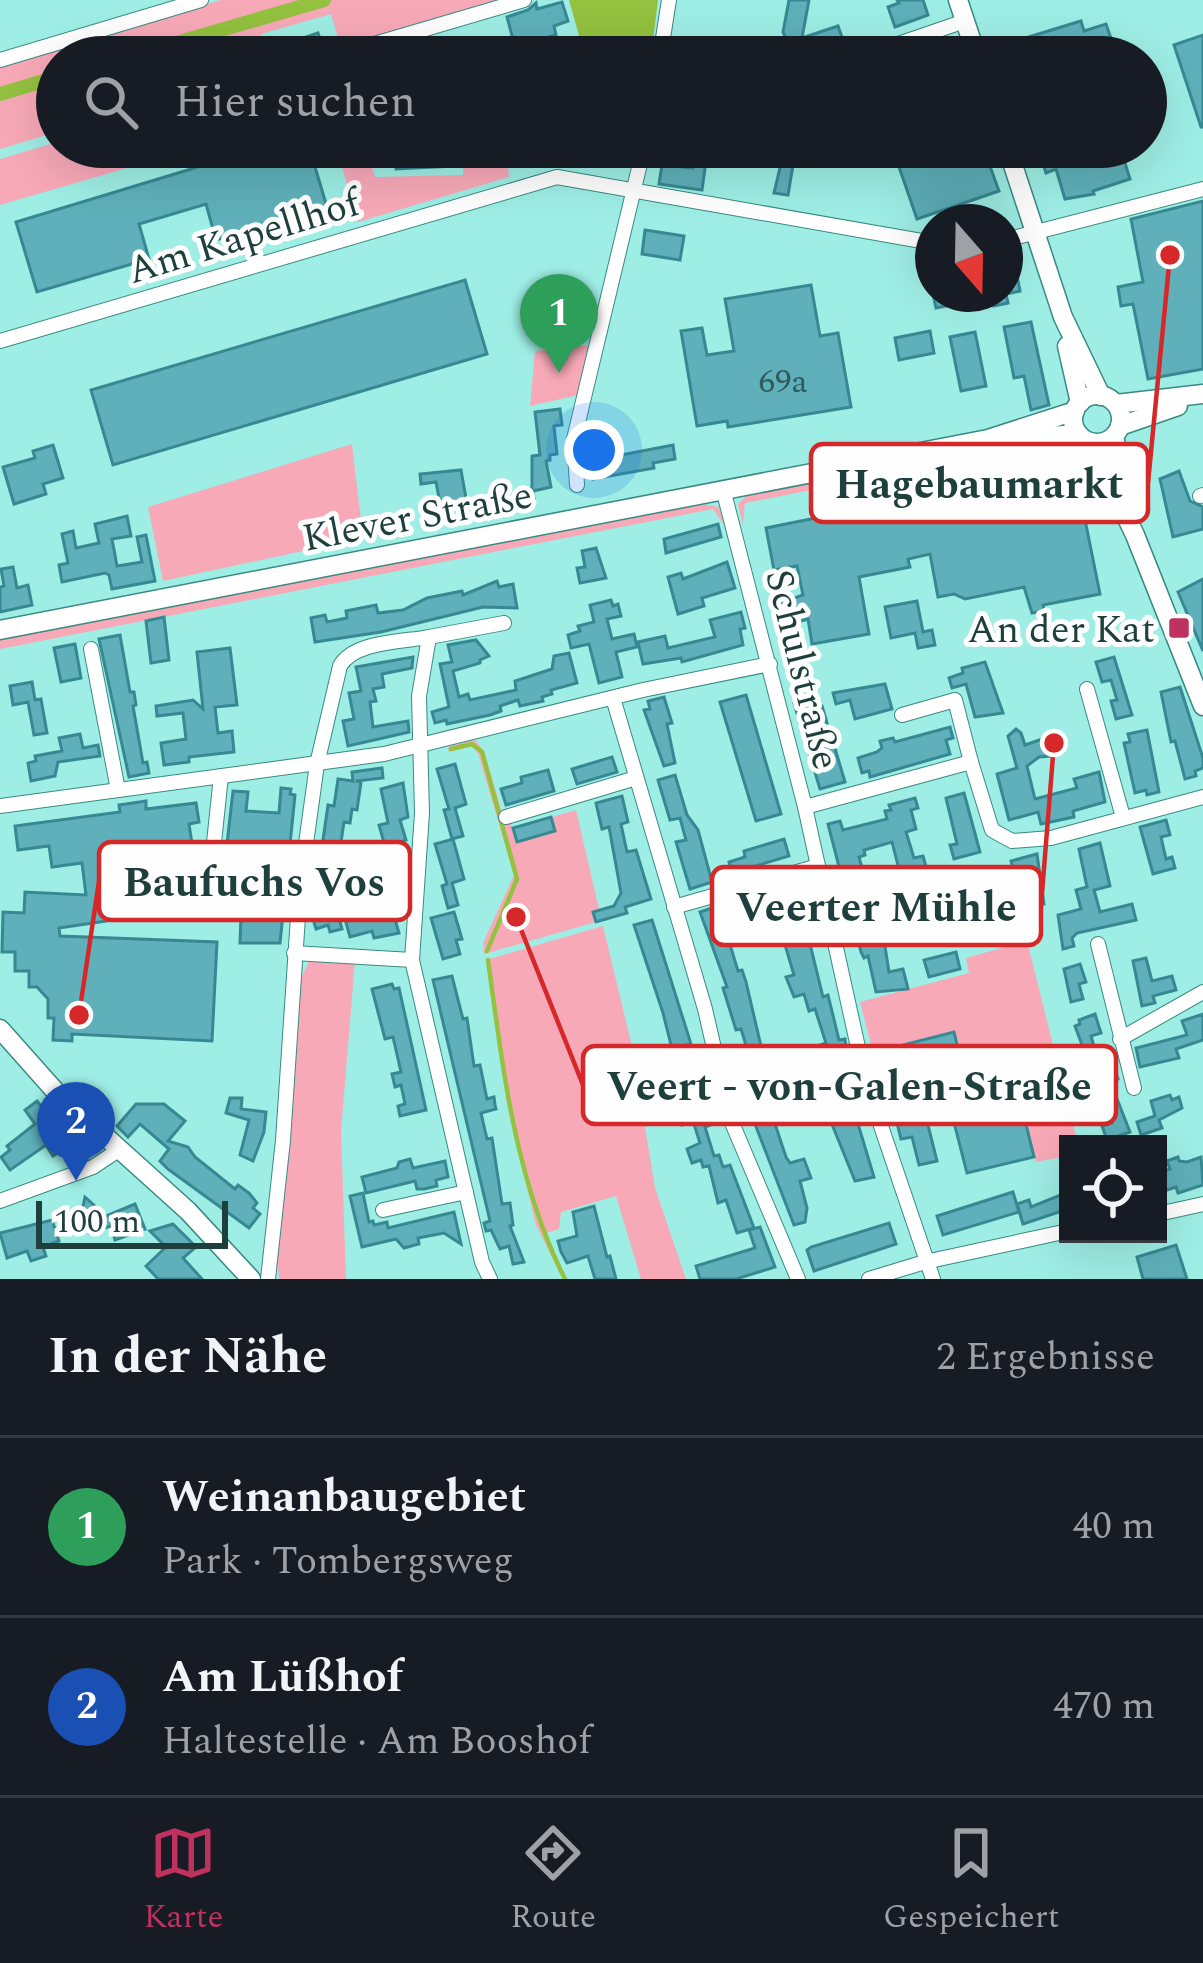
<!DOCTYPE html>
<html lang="de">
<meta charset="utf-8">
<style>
body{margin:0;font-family:Spectral,serif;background:#20242c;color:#f1f3f6}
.controls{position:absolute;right:36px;bottom:36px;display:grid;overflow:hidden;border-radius:0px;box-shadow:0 12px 48px #0002}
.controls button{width:108px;height:108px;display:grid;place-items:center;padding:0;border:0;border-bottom:3px solid #363941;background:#171b24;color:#f1f3f6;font:60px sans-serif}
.compass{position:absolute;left:915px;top:204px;width:108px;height:108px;border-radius:50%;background:#171b24;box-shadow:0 12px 48px #0002;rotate:160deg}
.scale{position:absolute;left:36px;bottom:30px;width:192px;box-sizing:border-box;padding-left:12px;border:6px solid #1e3f3c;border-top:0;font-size:33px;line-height:42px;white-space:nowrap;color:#1e3f3c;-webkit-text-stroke:9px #fefefe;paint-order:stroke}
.you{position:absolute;left:594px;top:450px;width:42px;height:42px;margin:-30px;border:9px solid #fff;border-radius:50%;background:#1a73e8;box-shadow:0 0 0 18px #1a73e833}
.badge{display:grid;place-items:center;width:78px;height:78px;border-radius:50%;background:#bf315f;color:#fff;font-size:39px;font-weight:700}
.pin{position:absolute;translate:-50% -99px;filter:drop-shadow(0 3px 6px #0008)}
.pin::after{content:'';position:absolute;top:63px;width:42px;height:36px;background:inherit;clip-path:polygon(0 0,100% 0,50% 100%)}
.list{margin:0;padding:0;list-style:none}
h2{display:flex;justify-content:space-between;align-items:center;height:156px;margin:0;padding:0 48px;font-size:51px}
h2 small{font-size:39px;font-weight:400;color:#9ea1a6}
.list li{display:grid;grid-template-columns:78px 1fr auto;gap:36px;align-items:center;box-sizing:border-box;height:180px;padding:0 48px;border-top:3px solid #363941}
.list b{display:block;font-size:45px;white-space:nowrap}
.list p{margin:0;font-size:39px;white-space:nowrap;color:#9ea1a6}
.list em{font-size:39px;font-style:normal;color:#9ea1a6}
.icon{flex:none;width:66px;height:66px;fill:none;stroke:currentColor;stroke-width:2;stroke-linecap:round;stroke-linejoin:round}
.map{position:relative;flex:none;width:1203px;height:1279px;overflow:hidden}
.search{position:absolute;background:#171b24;box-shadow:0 12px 48px #0002;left:36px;right:36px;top:36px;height:132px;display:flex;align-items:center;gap:30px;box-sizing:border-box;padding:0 42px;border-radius:66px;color:#9ea1a6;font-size:45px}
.sheet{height:516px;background:#171b24}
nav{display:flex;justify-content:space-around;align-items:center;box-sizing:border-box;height:168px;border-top:3px solid #363941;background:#171b24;font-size:33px;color:#9ea1a6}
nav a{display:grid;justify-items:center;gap:6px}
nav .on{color:#bf315f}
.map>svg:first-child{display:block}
.green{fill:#f8a9b8}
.water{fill:#94c13f}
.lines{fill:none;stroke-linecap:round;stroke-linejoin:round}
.stream{stroke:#94c13f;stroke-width:4.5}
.canal{stroke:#94c13f;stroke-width:14}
.building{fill:#5fb0ba;stroke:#368993;stroke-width:3}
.street-casing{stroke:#388a82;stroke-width:16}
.secondary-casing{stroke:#388a82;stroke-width:21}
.street{stroke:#fff;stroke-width:14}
.secondary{stroke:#fff;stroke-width:18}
.poi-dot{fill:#bf315f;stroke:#fefefe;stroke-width:4.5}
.labels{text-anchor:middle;stroke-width:10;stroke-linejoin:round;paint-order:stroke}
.number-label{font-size:33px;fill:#2e5b5c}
.street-label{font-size:39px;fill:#1e3f3c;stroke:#fefefe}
.poi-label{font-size:39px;fill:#1e3f3c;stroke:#fefefe;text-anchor:end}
.leader{fill:none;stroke:#d62828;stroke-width:4.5}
.callout-dot{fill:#d62828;stroke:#fefefe;stroke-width:4.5}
.callout{fill:#fefefe;stroke:#d62828;stroke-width:4.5}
.callout-label{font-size:42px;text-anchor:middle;font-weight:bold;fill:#1e3f3c}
</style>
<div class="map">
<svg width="1203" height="1279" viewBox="0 0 1203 1279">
<rect width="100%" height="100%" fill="#9eeee5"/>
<g class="green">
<path d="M220,0H512L341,48L331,14L261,34L267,57H57V132L0,149V66Z"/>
<path d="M57,142V147H199L0,205V159Z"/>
<path d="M336,147H366L375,177L463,175V158L507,156L509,177L358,222Z"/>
<path d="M592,345L578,395L530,406L535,351Z"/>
<path d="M1050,437L1073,438L745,503L743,525L738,504L750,493Z"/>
<path d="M352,444L363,538L163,581L148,507Z"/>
<path d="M695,503L719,507L724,525L713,509L0,649V639Z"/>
<path d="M475,740L484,751L504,819H509L517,842L555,831L552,817L576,810L599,909L593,912L596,922L484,954L483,943L514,875L478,753L472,746L448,752L449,746Z"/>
<path d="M603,926L631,1042L655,1188L686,1279H641L616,1196L561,1212L559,1229L546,1233L566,1279H563L536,1225L507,1104L486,960Z"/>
<path d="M1027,941L1078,1144H1068V1156L1036,1162L1018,1091L978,1100L974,1084L967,1086L954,1032L873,1052L860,1002L969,973L966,958Z"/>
<path d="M322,960L355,961L341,1131L346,1279H279L277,1255L301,978L309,962Z"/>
</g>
<path class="water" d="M569,0H658L651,57H585Z"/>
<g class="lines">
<g class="stream">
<path d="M451,749L472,744L482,752L517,879L487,951"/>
<path d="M488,960C503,1069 515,1180 565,1279"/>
</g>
<g class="canal">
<path d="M128,57L324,0"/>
<path d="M0,94L57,77"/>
</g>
</g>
<g class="building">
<path d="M789,0H809L802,38L838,26L846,48L819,57H785L781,45L788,43L783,32Z"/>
<path d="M897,0H923L928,15L895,27L888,7L899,3Z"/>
<path d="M562,2L568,21L554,26L556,35L515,47L507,17L528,10L536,3L537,9Z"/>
<path d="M1081,21L1084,31L1106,24L1113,44L1090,51L1092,57H1010L1006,44Z"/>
<path d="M318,33L323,48L291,57H248Z"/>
<path d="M1203,35V127H1201L1174,45Z"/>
<path d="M264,147H309L327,207L216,240L206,204L139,224L149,259L37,292L16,222Z"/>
<path d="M385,147H453L454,166L396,169V164L385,165Z"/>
<path d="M696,147H708L702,190L659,184L662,165L693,168Z"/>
<path d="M785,147H796L788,195L774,193Z"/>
<path d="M949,147H983L999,191L917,219L898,164Z"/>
<path d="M1038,147H1120L1130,179L1093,191L1094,194L1065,199L1056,169L1046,173Z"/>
<path d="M1203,201V369L1148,379L1133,304L1121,306L1118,287L1143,282L1131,219Z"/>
<path d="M645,230L684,236L680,260L642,254Z"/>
<path d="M1012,250L1020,291L1006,294L1008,303L994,306L992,294H1005V251Z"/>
<path d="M465,280L487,354L113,465L91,390Z"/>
<path d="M811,285L820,336L838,333L851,407L728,427L727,421L697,426L681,331L702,328L707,355L734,351L725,299Z"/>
<path d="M933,294H981L982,299L936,308Z"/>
<path d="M1031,322L1049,405L1031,410L1024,376L1014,378L1004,327Z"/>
<path d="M930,331L934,353L899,360L895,338Z"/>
<path d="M975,332L986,386L961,391L950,337Z"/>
<path d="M560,409L562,425L554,426L557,454L550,455V460L546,461L551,487L533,491L534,498L523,500L521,490L532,488V456L540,455L535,412Z"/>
<path d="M53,445L63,478L43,484L46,494L14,504L3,467L35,458L33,451Z"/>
<path d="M673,445L675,459L653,463L654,468L593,479L590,461Z"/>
<path d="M461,470L467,504L441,509L436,482L421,484L420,474Z"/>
<path d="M1179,471L1190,501L1203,507V529L1173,537L1160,479Z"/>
<path d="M1077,480L1100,594L1043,605L1044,611L1032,613L1024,587L965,599L954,594L938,597L930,554L908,559L910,567L859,577L869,634L812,644L808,619L794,623L793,616L776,621L772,606L803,595L797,566L774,570L766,528L990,483L993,497Z"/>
<path d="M127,516L131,536L112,539L117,566L142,562L137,537L146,535L155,581L112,589L109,575L105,573L62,582L59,565L68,563L62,534L73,531L76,548L99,543L95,524Z"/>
<path d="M718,524L721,537L666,553L664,539Z"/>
<path d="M596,548L606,578L580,583L577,568L585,567L582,551Z"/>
<path d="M727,562L735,588L702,598L704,606L678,614L668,577L681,573L683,579Z"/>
<path d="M13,567L17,588L28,585L32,605L0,612V587L4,586L1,569Z"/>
<path d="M1203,579V651L1178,592Z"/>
<path d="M497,581L499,587L513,584L517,608L483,607L381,632L315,642L311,618L325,615L327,622L347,618L346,611L376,605L378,613L403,610L427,598L462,591L463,595Z"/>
<path d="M611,600L613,606L618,604L621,616L607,619L612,639L634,634L637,647L616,652L622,677L599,683L589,644L571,648L568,635L580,631L578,626L594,622L590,605Z"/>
<path d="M917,601L923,632L932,630L935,645L918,648L915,633L891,638L885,607Z"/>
<path d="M741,612L745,628L740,629L743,645L682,662L681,658L643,664L638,642L665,636L668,648L715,637L710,620Z"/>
<path d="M164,617L169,660L151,663L146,621Z"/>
<path d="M120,635L130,692H134L136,705L133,706L143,763L147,762L149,773L129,777L99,639Z"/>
<path d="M476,640L489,656L480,660V663L453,671L459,697L468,694L470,700L516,690L515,681L552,669L554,656L569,653L577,683L551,690L552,694L542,697L543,701L520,706L518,700L500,706L501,711L490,715L447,724L446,720L435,723L432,712L449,707L440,664L452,662L448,645Z"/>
<path d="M75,644L81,678L61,682L54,648Z"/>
<path d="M230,648L237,705L215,707L218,733L232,731L234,752L189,757V762L164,765L161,743L186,739L183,713L157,716L156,706L193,700L203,709L197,652Z"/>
<path d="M413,657L412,668L382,674L384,687L373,689L376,701L370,702L373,727L408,721L409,732L348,746L343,721L354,719L349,693L361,691L356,667Z"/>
<path d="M1114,657L1132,715L1116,719L1111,701L1117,700L1111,680L1102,682L1096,662Z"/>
<path d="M985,662L1003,713L975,717L966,684L952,688L949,678L963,673L962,668Z"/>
<path d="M32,682L35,700L41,699L47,733L34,735L28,702L13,705L10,686Z"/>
<path d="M885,684L892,709L855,719L850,700L836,704L833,693Z"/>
<path d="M1180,687L1203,758V768L1195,771L1196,776L1185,779L1175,741L1171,742L1161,692Z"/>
<path d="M746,695L781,814L756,821L720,702Z"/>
<path d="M664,697L672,723L667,724L675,763L664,766L644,710L650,709L648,701Z"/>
<path d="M813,698L815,704L822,706L827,723L821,725L828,747L834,745L845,782L820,789L794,703Z"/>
<path d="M950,727L953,738L946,740L950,754L870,777L869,771L862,773L858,758L877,752L882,748L880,741L893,738L895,742Z"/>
<path d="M1016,729L1021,733L1025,745L1054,735L1064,741L1052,756L1039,757L1027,766L1035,799L1077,788L1074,779L1099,772L1105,802L1073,811L1074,817L1041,824L1038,812L1009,820L997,774L1017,768L1008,736Z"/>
<path d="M1147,730L1159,792L1147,795L1146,790L1135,793L1124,743L1130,742L1128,734Z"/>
<path d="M80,734L83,748L98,745L100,756L58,762L55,776L31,781L28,763L36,761L35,756L62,751L59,738Z"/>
<path d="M612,757L617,772L577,784L572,769Z"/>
<path d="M455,764L466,804L455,808L463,836L452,839L444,810L449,809L437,769Z"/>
<path d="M382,768L383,778L356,781L361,782L357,810L352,809L350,823L344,822L340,849L338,863L344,864L342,877L331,875L333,863L320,861L328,805L334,806L338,779L353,781L352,772Z"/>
<path d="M548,770L554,791L506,805L501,789L522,783L521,777Z"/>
<path d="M675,775L687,815L698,830L712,882L690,889L676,842L686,840L680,818L670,820L658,780Z"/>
<path d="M403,783L408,817L400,820L406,840L400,842L405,858L398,861L404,882L380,889L373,864L384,861L380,847L385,846L379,825L388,823L381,789Z"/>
<path d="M281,788L291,789L290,794L295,795L280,943H240L241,914H234V906L220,905L233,791L248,792L246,811L279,813Z"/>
<path d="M964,793L980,852L954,859L950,845L957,844L946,798Z"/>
<path d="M622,796L628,822L621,824L627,852L636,850L651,899L625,907L627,913L596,922L593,912L614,906L621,893L609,827L602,829L596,803Z"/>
<path d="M915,798L918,808L911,810L916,829L906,832L914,858L923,856L927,870L901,877L892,842L864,850L865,855L859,857L865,879L870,878L877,907L870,909L872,915L868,916L876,936L883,934L889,972L903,969L908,989L876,992L868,956L864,958L861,952L828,824L840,821L843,830L887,819L885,811L891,810L889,805Z"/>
<path d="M146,801V809L196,803L199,822L189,824L195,863L190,864L191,905L180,907V913H160L59,928L60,936L217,942L212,1041L72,1034V1041L53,1040L54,1018H48V999L37,987H29V971H15V952H2L3,912L24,913L25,892L86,895L82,863L52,867L49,846L18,850L15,826L120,812L119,805Z"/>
<path d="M551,817L555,831L517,842L513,828Z"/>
<path d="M1166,820L1170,835L1161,837L1166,859L1172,857L1175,868L1153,874L1140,827Z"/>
<path d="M453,839L464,879L452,883L458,905L448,908L442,886L447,884L435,844Z"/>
<path d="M784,839L789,856L732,873L729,862L745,857L744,851Z"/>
<path d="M1100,843L1110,886L1094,890L1100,912L1132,904L1136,920L1077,933L1072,938L1074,946L1063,949L1058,915L1081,909L1076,890L1087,887L1079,849Z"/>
<path d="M1037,854L1044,904L1024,910L1011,861Z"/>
<path d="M798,893L805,917L793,921L800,943L809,940L823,997L828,995L839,1040L845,1039L848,1065L790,1086L786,1072L804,1067L802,1061L820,1055L817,1046L826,1043L815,1009L809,1011L804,994L794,997L786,977L794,975L774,908L782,905L780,898Z"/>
<path d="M335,904L342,929L330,932L328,925L316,929L311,912Z"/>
<path d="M718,906L720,914L725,912L729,924L724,925L738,971L742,970L746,982L772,1093L752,1099L739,1058L749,1055L741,1029L736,1030L723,988L727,987L700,912Z"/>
<path d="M367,912L375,913L376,917L393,912L399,933L374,938L372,931L350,937L345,919Z"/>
<path d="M454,912L462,939L456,940L460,954L443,959L431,918Z"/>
<path d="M652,920L691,1044L686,1045L710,1125L705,1127L714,1156L719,1155L723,1167L730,1165L754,1228L737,1233L726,1200L718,1203L709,1166L703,1167L701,1160L692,1163L687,1149L700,1143L693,1121L682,1125L679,1115L690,1112L684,1093L680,1095L668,1051L672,1049L663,1013L634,925Z"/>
<path d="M956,952L960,969L929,977L924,960Z"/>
<path d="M1146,958L1152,981L1172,976L1176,990L1153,996L1155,1003L1142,1006L1133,961Z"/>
<path d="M1080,964L1086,982L1079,984L1083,999L1071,1002L1064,969Z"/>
<path d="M452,976L463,1019L467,1018L474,1066L480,1065L487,1099L494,1097L495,1105L496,1109L481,1113L487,1139L492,1138L502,1204L510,1203L513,1225L510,1226L524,1262L513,1264L509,1246L500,1249L491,1230L486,1231L484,1223L490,1221L433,980Z"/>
<path d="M392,984L394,989L399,988L426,1110L400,1116L398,1106L405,1104L401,1085L395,1087L392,1074L401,1072L393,1037L385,1039L372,989Z"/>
<path d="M1095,1014L1101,1033L1091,1036L1095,1050L1085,1053L1075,1026L1080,1024L1079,1020Z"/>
<path d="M1203,1014V1040L1176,1049L1179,1058L1140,1067L1136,1048L1187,1035L1182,1021Z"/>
<path d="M954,1032L967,1086L974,1084L980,1110L1020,1100L1034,1157L967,1173L950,1107L925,1113L937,1161L919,1165L912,1137L901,1139L879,1051Z"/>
<path d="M1112,1060L1118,1079L1110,1081L1130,1132L1107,1140L1102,1126L1112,1123L1102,1095L1074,1103L1071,1092L1094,1085L1091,1076L1098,1073L1096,1065Z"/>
<path d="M1170,1095L1172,1100L1179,1097L1182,1108L1159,1120L1162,1128L1141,1135L1137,1122L1155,1116L1151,1101Z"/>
<path d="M230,1098H242L241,1109L266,1112L264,1132L253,1161L240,1155L249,1120L226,1113Z"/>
<path d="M37,1101L57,1127L61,1124L74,1141L53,1156L46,1145L10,1170L1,1157L10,1150L7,1146L35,1124L25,1110Z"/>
<path d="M136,1104H164L185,1121L168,1141L188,1147L195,1157L235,1189L238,1185L249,1193L257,1203L253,1208L260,1214L249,1228L168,1169L160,1161L169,1149L140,1124L128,1137L117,1126Z"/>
<path d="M852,1104L874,1177L855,1181L827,1112Z"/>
<path d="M773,1118L786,1157L790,1163L804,1159L811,1178L800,1181L807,1208L805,1222L794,1225L755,1124Z"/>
<path d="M1178,1157L1179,1161L1187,1162L1201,1157L1203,1185L1178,1193L1176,1187L1158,1193V1173L1170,1169L1167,1161Z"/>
<path d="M410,1159L413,1168L445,1161L448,1177L436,1180L437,1186L424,1189H417L415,1181L366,1193L362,1177L397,1168L399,1162Z"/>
<path d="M1013,1192L1019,1212L943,1235L937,1216Z"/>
<path d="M1068,1192V1209L1023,1224L1017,1204L1029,1200L1031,1207Z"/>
<path d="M363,1193L369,1222L373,1221L374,1225L387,1222L388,1228L454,1212L461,1244L444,1233L418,1238L419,1244L404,1248L396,1239L362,1247L350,1196Z"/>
<path d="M85,1197L95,1206L99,1219L135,1204L145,1229L115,1240L111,1226L89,1233L82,1211Z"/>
<path d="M594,1206L607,1257L610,1256L616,1279H595L588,1256L567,1263L561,1252L558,1241L577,1236L573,1212Z"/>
<path d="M52,1220L59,1241L43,1247L46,1256L31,1261L27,1251L7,1258L0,1233Z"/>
<path d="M889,1223L896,1244L814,1271L807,1250L811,1247Z"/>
<path d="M173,1224L196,1247L183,1258L202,1279H158L146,1266L166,1247L150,1231Z"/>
<path d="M760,1227L775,1267L736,1279H700L696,1266L755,1248L749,1230Z"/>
<path d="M1176,1245L1187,1279H1143L1137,1257Z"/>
</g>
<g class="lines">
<g class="street-casing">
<g id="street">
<path d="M330,57L524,0"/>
<path d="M660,57L669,0"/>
<path d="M860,57L965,21"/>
<path d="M0,60L201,0"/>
<path d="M1005,240L1203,189"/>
<path d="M0,341L557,177L933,243"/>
<path d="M577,485L574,439L644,147"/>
<path d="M723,489L805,807L865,1079L933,1279"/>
<path d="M1200,496L1203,495"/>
<path d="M429,637L504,623"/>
<path d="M91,649L118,790"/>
<path d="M1087,689L1123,817"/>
<path d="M613,698L705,1009L730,1118L798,1279"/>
<path d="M902,715L955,700L971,762"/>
<path d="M0,806L384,754L643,690L770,664"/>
<path d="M805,807L971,762L992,830L1012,841L1051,838L1203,797"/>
<path d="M506,817L636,778"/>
<path d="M674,907L818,866"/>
<path d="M207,909L221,776"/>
<path d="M1098,944L1134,1088"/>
<path d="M294,953L412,960"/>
<path d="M1120,1039L1203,992"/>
<path d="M730,1118L865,1079"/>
<path d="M0,1201L93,1167L120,1149"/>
<path d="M383,1210L466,1192"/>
<path d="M1158,1214L1203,1204"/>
<path d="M268,1279L283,1140L300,887L317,764L340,666C354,641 403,642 429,637L419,696L422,813L412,960L482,1262L490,1279"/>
<path d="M869,1279L925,1262L1068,1231"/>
</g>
</g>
<g class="secondary-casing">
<g id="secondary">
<path d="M958,0L977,57"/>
<path d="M1007,147L1063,317L1101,396"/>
<path d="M1067,346L1080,403"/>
<circle cx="1097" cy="419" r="24"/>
<path d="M1116,404L1203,394"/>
<path d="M1120,426L1178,406"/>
<path d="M1114,437L1132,506"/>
<path d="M1005,439L1078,434"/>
<path d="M1091,443L1135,535L1203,706"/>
<path d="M0,630L988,439L1075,411"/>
<path d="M0,1029L56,1092L188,1211L251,1279"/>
</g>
</g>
<use href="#street" class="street"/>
<use href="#secondary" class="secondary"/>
</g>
<rect class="poi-dot" x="1167" y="616" width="24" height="24" rx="6"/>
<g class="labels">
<g class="number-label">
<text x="783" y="392">69a</text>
</g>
<g class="street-label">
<text transform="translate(243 235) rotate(-17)" y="14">Am Kapellhof</text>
<text transform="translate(417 515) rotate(-11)" y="14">Klever Straße</text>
<text transform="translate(804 669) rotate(76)" y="14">Schulstraße</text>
</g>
<g class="poi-label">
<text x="1155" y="642">An der Kat</text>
</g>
</g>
<path class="leader" d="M1170 255L1148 483M79 1015L99 881M1054 743L1041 906M516 917L583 1085"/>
<g class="callout-dot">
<circle cx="1170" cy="255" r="12"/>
<circle cx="79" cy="1015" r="12"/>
<circle cx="1054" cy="743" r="12"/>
<circle cx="516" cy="917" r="12"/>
</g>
<g class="callout">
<rect x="811" y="444" width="337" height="78" rx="12"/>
<rect x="99" y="842" width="311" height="78" rx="12"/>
<rect x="712" y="867" width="329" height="78" rx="12"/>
<rect x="583" y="1046" width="533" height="78" rx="12"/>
</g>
<g class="callout-label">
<text x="979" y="498">Hagebaumarkt</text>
<text x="254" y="896">Baufuchs Vos</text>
<text x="876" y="921">Veerter Mühle</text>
<text x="849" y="1100">Veert - von-Galen-Straße</text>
</g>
</svg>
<div class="controls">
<button><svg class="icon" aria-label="locate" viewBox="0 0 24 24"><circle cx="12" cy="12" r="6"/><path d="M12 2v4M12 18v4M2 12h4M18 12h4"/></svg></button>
</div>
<svg class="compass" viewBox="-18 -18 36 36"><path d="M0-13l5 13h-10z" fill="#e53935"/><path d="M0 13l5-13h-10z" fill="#9ea1a6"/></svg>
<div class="scale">100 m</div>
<div class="you"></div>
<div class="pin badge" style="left:559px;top:373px;background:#2e9e5b">1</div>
<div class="pin badge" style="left:76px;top:1181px;background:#1a4fb4">2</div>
<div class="search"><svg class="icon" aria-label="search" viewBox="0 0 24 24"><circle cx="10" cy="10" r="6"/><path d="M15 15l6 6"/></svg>Hier suchen</div>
</div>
<section class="sheet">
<h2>In der Nähe<small>2 Ergebnisse</small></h2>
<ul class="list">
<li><span class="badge" style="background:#2e9e5b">1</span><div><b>Weinanbaugebiet</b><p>Park · Tombergsweg</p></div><em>40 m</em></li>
<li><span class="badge" style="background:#1a4fb4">2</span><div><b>Am Lüßhof</b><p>Haltestelle · Am Booshof</p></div><em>470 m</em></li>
</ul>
</section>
<nav>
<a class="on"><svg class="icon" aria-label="map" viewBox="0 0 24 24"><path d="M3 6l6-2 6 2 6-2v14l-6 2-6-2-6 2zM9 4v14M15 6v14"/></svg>Karte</a>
<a><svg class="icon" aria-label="directions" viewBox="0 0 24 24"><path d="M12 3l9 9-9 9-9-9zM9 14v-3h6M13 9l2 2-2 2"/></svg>Route</a>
<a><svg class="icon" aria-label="saved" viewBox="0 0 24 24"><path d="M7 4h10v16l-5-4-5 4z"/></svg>Gespeichert</a>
</nav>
